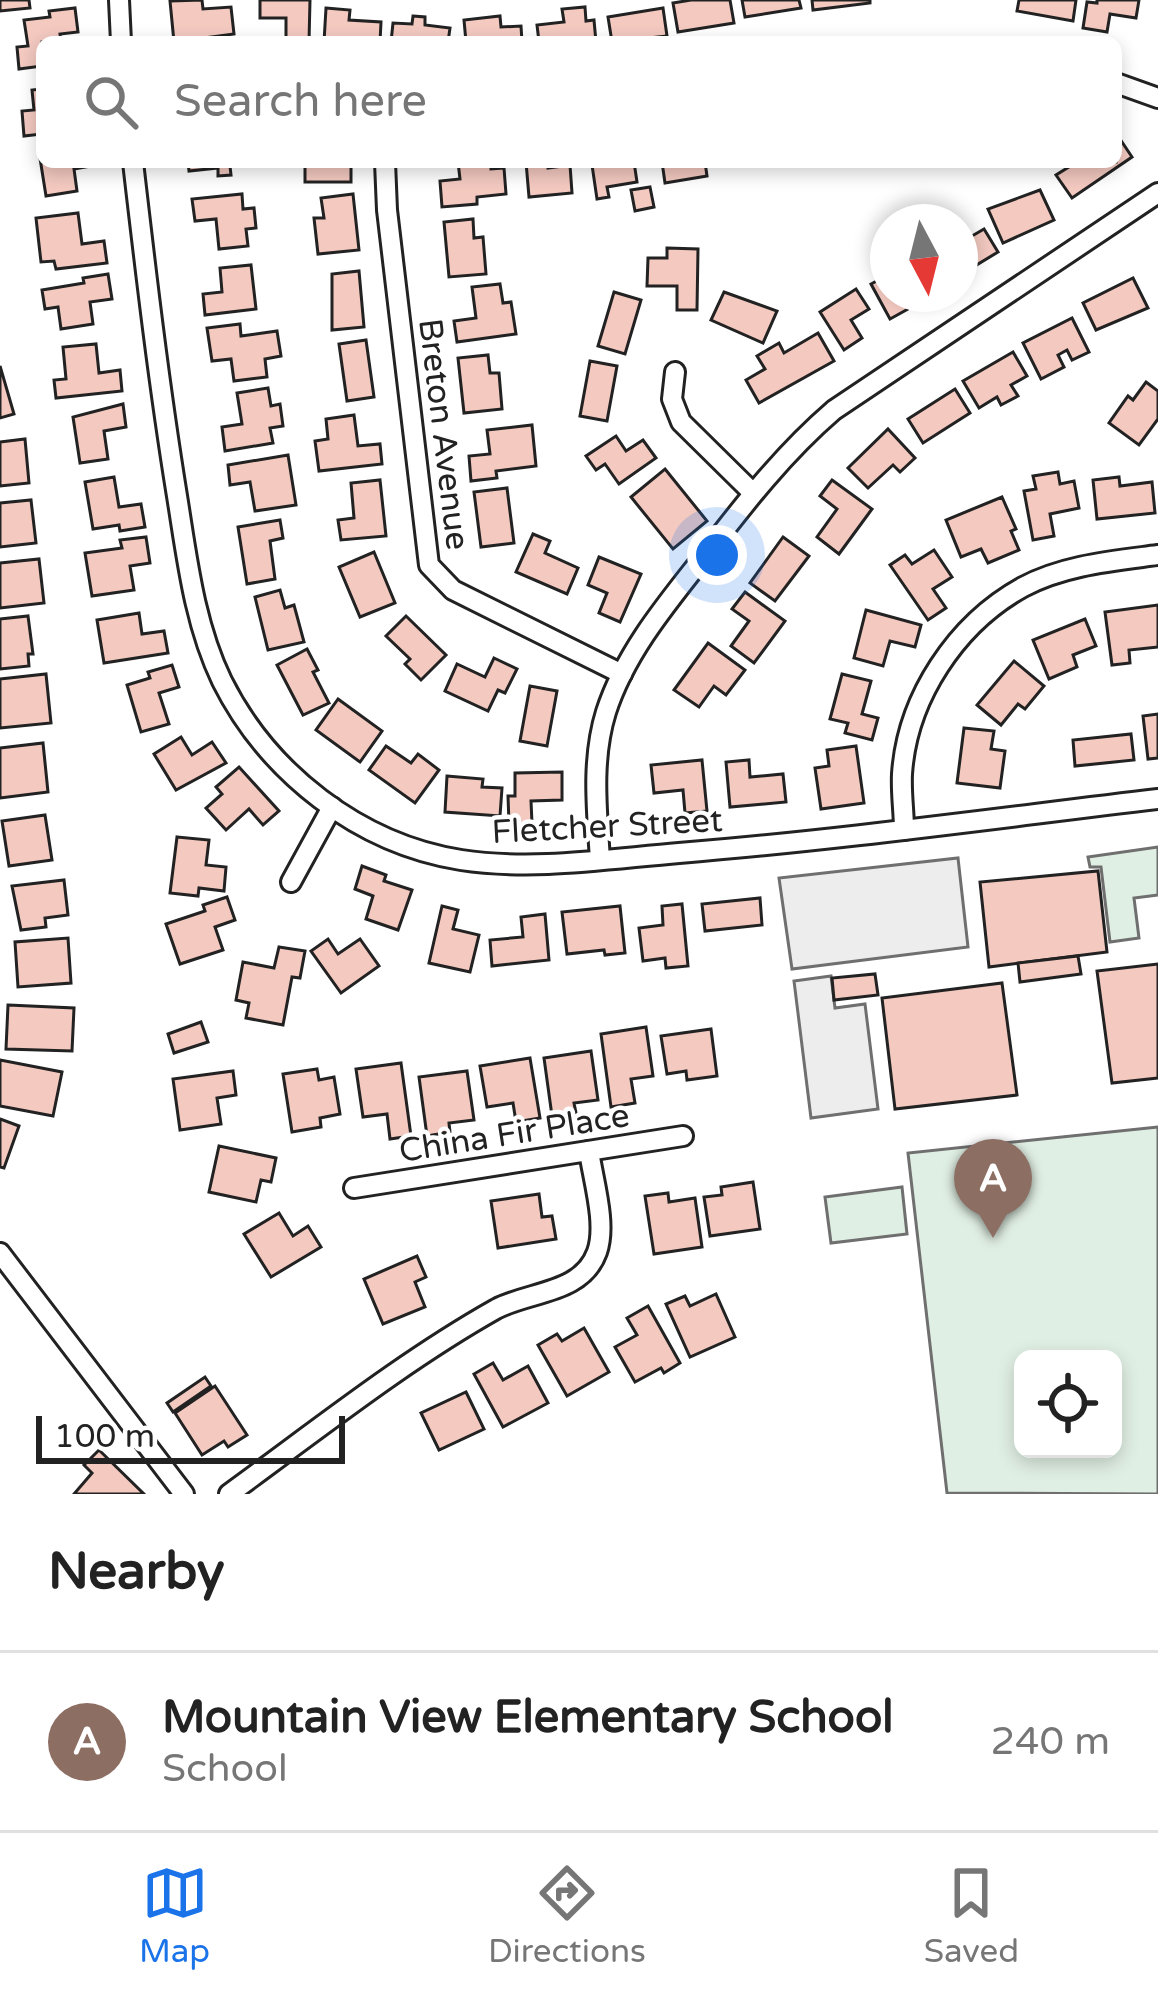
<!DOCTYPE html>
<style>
body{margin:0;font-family:"Varela Round",sans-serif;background:#f2f2f2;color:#222}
.controls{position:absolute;right:36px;bottom:36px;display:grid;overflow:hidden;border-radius:18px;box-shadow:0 6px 18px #0003}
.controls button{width:108px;height:108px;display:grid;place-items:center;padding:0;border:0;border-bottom:3px solid #e0e0e0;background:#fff;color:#222;font:60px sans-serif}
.compass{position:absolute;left:870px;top:204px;width:108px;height:108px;border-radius:50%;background:#fff;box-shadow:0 6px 18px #0003;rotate:173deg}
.scale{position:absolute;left:36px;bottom:30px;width:309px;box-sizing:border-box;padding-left:12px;border:6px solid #222;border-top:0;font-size:33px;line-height:42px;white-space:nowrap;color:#222;-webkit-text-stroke:9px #fff;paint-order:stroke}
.you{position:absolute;left:717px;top:555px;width:42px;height:42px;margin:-30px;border:9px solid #fff;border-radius:50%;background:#1a73e8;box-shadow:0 0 0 18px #1a73e833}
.badge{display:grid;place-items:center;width:78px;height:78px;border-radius:50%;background:#1a73e8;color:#fff;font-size:39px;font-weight:700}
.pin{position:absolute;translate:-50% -99px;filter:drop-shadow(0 3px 6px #0008)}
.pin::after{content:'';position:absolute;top:63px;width:42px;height:36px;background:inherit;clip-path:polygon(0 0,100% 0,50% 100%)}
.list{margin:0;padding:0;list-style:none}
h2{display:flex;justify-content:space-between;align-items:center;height:156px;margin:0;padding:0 48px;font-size:51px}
h2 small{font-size:39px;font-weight:400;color:#767676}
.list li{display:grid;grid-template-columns:78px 1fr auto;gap:36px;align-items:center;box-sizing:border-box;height:180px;padding:0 48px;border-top:3px solid #e0e0e0}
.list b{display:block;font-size:45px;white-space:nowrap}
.list p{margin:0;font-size:39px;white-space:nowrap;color:#767676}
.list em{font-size:39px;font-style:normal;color:#767676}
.icon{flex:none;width:66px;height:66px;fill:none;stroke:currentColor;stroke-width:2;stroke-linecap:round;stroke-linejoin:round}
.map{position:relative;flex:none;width:1158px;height:1494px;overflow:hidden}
.search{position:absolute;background:#fff;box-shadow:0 6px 18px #0003;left:36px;right:36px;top:36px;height:132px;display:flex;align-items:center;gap:30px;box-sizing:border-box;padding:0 42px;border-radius:18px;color:#767676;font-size:45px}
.sheet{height:336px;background:#fff}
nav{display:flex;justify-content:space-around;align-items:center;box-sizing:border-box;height:168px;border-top:3px solid #e0e0e0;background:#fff;font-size:33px;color:#767676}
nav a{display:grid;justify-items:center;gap:6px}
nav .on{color:#1a73e8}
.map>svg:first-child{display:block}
.green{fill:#e0efe3;stroke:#6f6f6f;stroke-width:3;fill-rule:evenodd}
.parking{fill:#ededed;stroke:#6f6f6f;stroke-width:3}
.building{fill:#f3c9c0;stroke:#222;stroke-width:3}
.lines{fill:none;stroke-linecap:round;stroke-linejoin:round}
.street-casing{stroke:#222;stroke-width:24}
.street{stroke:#fff;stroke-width:18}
.labels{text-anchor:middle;stroke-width:9;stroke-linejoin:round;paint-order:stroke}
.street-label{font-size:33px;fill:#222;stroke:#fff}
</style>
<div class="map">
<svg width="1158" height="1494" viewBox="0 0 1158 1494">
<rect width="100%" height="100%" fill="#fff"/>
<g class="green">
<path d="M1158,847V895L1134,898L1139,938L1110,942L1101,867H1090L1088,857Z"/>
<path d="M1158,1127V1494L947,1493L908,1153ZM1023,1359H1113V1449H1023Z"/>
<path d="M902,1187L907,1234L831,1243L825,1197Z"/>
</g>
<g class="parking">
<path d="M958,858L968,947L792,969L779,878Z"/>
<path d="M831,976L835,1008L865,1004L878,1109L811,1118L794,981Z"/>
</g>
<g class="building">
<path d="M0,0H29L30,8L0,11Z"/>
<path d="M202,0L203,9L231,7L234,34L174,42L170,1Z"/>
<path d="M260,0H310L309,42H286V18H260Z"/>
<path d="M691,0H730L734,23L678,32L673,3Z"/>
<path d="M742,0H799L801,8L745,17Z"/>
<path d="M812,0H870V3L813,10Z"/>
<path d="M1019,0H1076L1073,21L1017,11Z"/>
<path d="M1097,0H1139L1136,18L1110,14L1107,32L1083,28L1087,2L1097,3Z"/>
<path d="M585,7L586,21L594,20L596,42H539L537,25L564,22L562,9Z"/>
<path d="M75,8L78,32L60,34L61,42H42V66L19,69L17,47L28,46L24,20L50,17L49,11Z"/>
<path d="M326,8L350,10L349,20L381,22L380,42H324Z"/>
<path d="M663,8L667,36L612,42L608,17Z"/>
<path d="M413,16L425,17V25L450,28L448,42H391L393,23L412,24Z"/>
<path d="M500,16L501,27L521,26L522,42H466L464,20Z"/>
<path d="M42,89V134L24,136L22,111L34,110L32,90Z"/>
<path d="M1116,133L1132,157L1072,198L1056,175L1072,165L1070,162H1116Z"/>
<path d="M42,151V162H95L96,165L74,169L77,191L46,196L39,152Z"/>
<path d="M188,162H246L247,165L230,166L231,175L218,176V168L189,171Z"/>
<rect x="305" y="162" width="46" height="20"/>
<path d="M458,162H491V169L504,168L506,194L477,197V204L442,207L440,181L460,179Z"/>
<path d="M526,162H547L548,168L570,165L572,193L529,197Z"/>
<path d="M634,162L637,182L607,187L609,197L597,199L592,165Z"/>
<path d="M662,162H705L707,176L665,183Z"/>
<path d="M650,187L654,207L635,211L631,190Z"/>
<path d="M1040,190L1054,220L1003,243L988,209Z"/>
<path d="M242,194L243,209L254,208L256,228L246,229L248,246L219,249L216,219L195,221L192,199Z"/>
<path d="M353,194L359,250L318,254L314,218H324L321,198Z"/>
<path d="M78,213L82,244L104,241L107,263L56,269L54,261L41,262L36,218Z"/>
<path d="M473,219L474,238L483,237L486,274L449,277L444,222Z"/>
<path d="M984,229L998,252L960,275V243Z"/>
<path d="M667,248L698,249L697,310H677V286H647L648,258H667Z"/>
<path d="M251,265L256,309L205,315L203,294L222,292L220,268Z"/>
<path d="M359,271L364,327L332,330V274Z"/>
<path d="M108,274L112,299L90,302L93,324L61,329L58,307L45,309L42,290L84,283L83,278Z"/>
<path d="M888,275V294H935L890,319L871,284Z"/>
<path d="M1133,278L1148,308L1096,330L1083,303Z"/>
<path d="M500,284L503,303L511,302L516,334L457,342L454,321L476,318L472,287Z"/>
<path d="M856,289L869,309L851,320L862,338L844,350L820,312Z"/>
<path d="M614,292L641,300L625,354L598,346Z"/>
<path d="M724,292L777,311L763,343L711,320Z"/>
<path d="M1072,318L1089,352L1072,360L1067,350L1058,355L1064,367L1041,379L1023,343Z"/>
<path d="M240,324L241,336L277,331L281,356L265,359L267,377L234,381L231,359L212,361L207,328Z"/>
<path d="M818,333L834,361L759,403L746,380L765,369L757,356L779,343L784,353Z"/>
<path d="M366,340L374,397L347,401L339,344Z"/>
<path d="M96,344L99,373L120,370L122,391L56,398L54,380L66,379L63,347Z"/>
<path d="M1013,352L1027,376L1011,385L1018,396L1001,405L997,397L979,408L963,381Z"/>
<path d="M488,355L490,373H499L502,409L464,413L458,358Z"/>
<path d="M590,361L617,366L607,421L580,416Z"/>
<path d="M0,366L14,414L0,418Z"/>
<path d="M1146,382L1158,391V419L1139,445L1109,423L1128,396L1133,400Z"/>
<path d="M268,388L271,406L280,404L283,426L270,428L273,443L225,451L222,427L242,424L237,393Z"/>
<path d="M955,389L970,413L923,443L908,419Z"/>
<path d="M123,404L126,427L104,431L108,459L80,463L73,417Z"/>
<path d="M354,415L358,446L380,444L382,464L319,471L315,441L328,439L326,419Z"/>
<path d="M532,425L536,466L496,471L497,478L471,481L469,456L490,454L487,430Z"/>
<path d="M888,429L915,458L900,472L893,465L868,488L848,468Z"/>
<path d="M616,436L626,451L643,440L656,458L619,484L605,464L596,470L586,456Z"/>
<path d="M25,439L29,483L0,486V442Z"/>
<path d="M288,455L296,505L255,511L250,482L230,485L228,465Z"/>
<path d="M665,469L707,521L673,549L631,497Z"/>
<path d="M1058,472L1060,484L1074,481L1079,508L1050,514L1054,536L1033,540L1024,491L1036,489L1033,476Z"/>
<path d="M114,477L119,507L141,504L145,527L120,531L119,525L93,529L85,482Z"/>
<path d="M1119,477L1120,486L1152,482L1155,513L1097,519L1093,480Z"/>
<path d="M380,480L386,536L341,540L338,520L354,518L351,483Z"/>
<path d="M832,480L872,509L839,554L817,537L837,509L820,496Z"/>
<path d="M507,488L514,543L481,547L474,492Z"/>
<path d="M1002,497L1016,529L1011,531L1019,550L988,563L981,549L961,557L946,520Z"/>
<path d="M31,500L36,543L0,547V503Z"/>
<path d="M280,520L283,538L270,541L275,579L247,584L238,527Z"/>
<path d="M533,534L550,541L545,553L578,568L567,594L516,572Z"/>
<path d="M146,537L150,563L130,566L134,590L92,596L85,553L122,548L120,540Z"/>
<path d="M783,537L809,556L775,601L750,583Z"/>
<path d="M934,550L952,577L933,589L946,608L928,620L890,565L905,555L912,564Z"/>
<path d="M374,552L395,603L360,617L339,567Z"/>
<path d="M599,557L641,574L620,622L599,613L607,593L588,585Z"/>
<path d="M39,559L44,603L0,608V563Z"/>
<path d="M280,590L285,608L294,605L304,642L268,650L255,597Z"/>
<path d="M745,592L785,621L754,663L731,646L749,621L732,609Z"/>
<path d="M1158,605V647L1129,650L1130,663L1112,665L1105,612Z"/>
<path d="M866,610L921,625L915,647L890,641L883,666L854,658Z"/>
<path d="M139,613L142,634L164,631L168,653L104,663L97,620Z"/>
<path d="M28,616L33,654H28L29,666L0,669V619Z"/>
<path d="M406,616L446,655L421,680L405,664L410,659L386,636Z"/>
<path d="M1085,619L1096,646L1073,655L1077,667L1049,679L1033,640Z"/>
<path d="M708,643L745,670L726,695L714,686L699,707L674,690Z"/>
<path d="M307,649L318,670L313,672L329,703L303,715L277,665Z"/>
<path d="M494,658L517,669L505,693L498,690L488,711L445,691L457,664L485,677Z"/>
<path d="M1014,661L1044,686L1025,709L1018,704L1001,725L977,705Z"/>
<path d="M172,665L179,687L159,693L169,724L141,732L127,685L150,678L148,672Z"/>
<path d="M46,674L51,723L0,728V679Z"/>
<path d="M842,674L871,681L862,714L878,718L872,740L845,733L848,723L830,719Z"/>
<path d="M530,686L557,691L547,746L520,741Z"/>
<path d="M338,699L382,731L360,762L316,730Z"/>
<path d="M1158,714V758L1148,759L1143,716Z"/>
<path d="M964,728L994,731L991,749L1005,751L1000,788L957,783Z"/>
<path d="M1131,734L1134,760L1075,766L1073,740Z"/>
<path d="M181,737L192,755L212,742L226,763L176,790L154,754Z"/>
<path d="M43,743L48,792L0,798V748Z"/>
<path d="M386,746L411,763L418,754L439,770L415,803L369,770Z"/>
<path d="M856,746L864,803L821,809L815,768L829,766L827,750Z"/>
<path d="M702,760L707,811L685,813L683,790L654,793L651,765Z"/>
<path d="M749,760L750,777L783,774L786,802L730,807L726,762Z"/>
<path d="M239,767L279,811L263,825L249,809L226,830L206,808L222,794L216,787Z"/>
<path d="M562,772V800L531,801L532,823L509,824L508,796H515V773Z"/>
<path d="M447,776L483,779L482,787L502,788L500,816L445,812Z"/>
<path d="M45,815L52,860L9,866L2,821Z"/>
<path d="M177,837L209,840L206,865L226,867L224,891L199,888L198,896L170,893Z"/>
<path d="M362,866L386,875L384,881L412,890L398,930L366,919L373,896L355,889Z"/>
<path d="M1098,871L1107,952L989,967L980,882Z"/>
<path d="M64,880L68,915L45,918L46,927L21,930L12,886Z"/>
<path d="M227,897L235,920L215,927L223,950L180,964L166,924L205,911L203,905Z"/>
<path d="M760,898L762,925L705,931L702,904Z"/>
<path d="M682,904L688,966L666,968L665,958L643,961L639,928L663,925L662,906Z"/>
<path d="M442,906L458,910L453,929L479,935L470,972L429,963Z"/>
<path d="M620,906L625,953L605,955L604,950L567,954L562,912Z"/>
<path d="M545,914L549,960L492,966L490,940L523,937L521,917Z"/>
<path d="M68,938L71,983L18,987L15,942Z"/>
<path d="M328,939L338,954L360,939L379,966L341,993L311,951Z"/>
<path d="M279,947L305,951L300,978L292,977L283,1025L246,1018L249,1003L236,1000L243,962L274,968Z"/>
<path d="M1078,956L1081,974L1020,982L1018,963Z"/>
<path d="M1158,964V1078L1112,1083L1097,971Z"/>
<path d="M875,974L878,995L834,1000L832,978Z"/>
<path d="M1002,983L1017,1095L895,1109L882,998Z"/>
<path d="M8,1005L74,1008L72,1051L6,1049Z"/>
<path d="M201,1022L208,1042L174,1053L168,1034Z"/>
<path d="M646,1027L653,1076L631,1079L635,1103L611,1107L601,1034Z"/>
<path d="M711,1029L717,1076L687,1080L686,1071L667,1074L661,1036Z"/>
<path d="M591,1051L598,1100L574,1103L576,1113L552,1116L544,1058Z"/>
<path d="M530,1058L540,1118L516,1122L513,1103L487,1107L480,1066Z"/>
<path d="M0,1060L62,1072L53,1116L0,1106Z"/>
<path d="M401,1063L411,1136L390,1139L387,1114L363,1117L356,1069Z"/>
<path d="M317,1069L319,1080L334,1077L340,1114L320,1118L321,1127L292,1132L283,1074Z"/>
<path d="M233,1071L236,1095L217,1098L221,1124L180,1130L173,1079Z"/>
<path d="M467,1071L474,1120L449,1123L450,1132L427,1136L419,1077Z"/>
<path d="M0,1119L19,1126L4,1168L0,1167Z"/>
<path d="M219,1146L276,1158L271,1182L261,1180L256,1202L209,1192Z"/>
<path d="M753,1182L760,1229L710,1236L704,1197L722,1195L721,1187Z"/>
<path d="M668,1193L669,1202L695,1198L702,1247L654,1254L645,1196Z"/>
<path d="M539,1194L542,1217L552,1216L556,1239L498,1248L491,1201Z"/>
<path d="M279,1213L293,1236L308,1226L321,1247L271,1277L244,1234Z"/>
<path d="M417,1256L426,1277L415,1282L425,1307L383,1324L364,1279Z"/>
<path d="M716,1294L735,1337L690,1357L666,1304L685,1296L690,1306Z"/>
<path d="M648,1306L680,1363L664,1373L661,1368L635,1382L615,1347L637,1335L627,1318Z"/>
<path d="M584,1328L609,1372L567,1396L538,1345L557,1334L562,1341Z"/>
<path d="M493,1363L503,1380L528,1366L548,1403L503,1427L474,1374Z"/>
<path d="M205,1377L211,1386L173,1412L167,1403Z"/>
<path d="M215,1386L247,1435L228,1447L224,1441L202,1455L175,1413Z"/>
<path d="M466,1392L484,1429L439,1450L421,1413Z"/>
<path d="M99,1450L144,1494H74L92,1473L84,1465Z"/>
</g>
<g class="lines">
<g class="street-casing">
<g id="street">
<path d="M119,0L121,42"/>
<path d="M1116,83L1158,98"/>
<path d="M133,162C146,274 159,385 177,496C187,558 194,623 222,681C268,773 359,844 461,860C533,871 607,859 679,853C839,840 998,818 1158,799"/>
<path d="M385,162L387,210L429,565L453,590L622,674"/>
<path d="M675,372L672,399L681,422L753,493"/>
<path d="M904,830C904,812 901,793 902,774C907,698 956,624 1023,587C1064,565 1113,561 1158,555"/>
<path d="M600,860C597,811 591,760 606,712C625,653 667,603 705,555C745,503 784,453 834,410L1158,193"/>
<path d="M291,882L332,807"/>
<path d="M354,1188L683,1136"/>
<path d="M0,1253L184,1494"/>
<path d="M229,1494C316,1431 402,1362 496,1309C530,1291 582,1294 597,1252C607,1224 593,1180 589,1151"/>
</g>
</g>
<use href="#street" class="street"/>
</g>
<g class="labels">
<g class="street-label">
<text transform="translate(445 434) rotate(83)" y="12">Breton Avenue</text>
<text transform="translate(607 825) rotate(-3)" y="12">Fletcher Street</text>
<text transform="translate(514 1132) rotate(-9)" y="12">China Fir Place</text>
</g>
</g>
</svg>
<div class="controls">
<button><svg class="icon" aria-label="locate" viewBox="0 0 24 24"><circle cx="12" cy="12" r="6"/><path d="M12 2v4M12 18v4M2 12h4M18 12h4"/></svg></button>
</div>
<svg class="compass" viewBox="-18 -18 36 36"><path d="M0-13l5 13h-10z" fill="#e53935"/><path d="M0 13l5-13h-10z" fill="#767676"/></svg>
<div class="scale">100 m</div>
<div class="you"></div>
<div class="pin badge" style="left:993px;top:1238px;background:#8d6e63">A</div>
<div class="search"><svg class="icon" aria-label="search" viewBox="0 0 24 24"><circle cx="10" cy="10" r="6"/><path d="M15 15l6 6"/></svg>Search here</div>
</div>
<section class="sheet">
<h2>Nearby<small></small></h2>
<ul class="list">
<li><span class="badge" style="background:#8d6e63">A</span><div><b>Mountain View Elementary School</b><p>School</p></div><em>240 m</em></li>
</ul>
</section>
<nav>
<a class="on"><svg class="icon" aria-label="map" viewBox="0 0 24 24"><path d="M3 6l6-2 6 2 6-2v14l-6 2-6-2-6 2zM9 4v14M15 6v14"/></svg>Map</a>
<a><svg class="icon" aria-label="directions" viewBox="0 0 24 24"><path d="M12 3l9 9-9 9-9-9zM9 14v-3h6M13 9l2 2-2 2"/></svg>Directions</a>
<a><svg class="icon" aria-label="saved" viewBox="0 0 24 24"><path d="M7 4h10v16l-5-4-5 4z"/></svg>Saved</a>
</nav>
